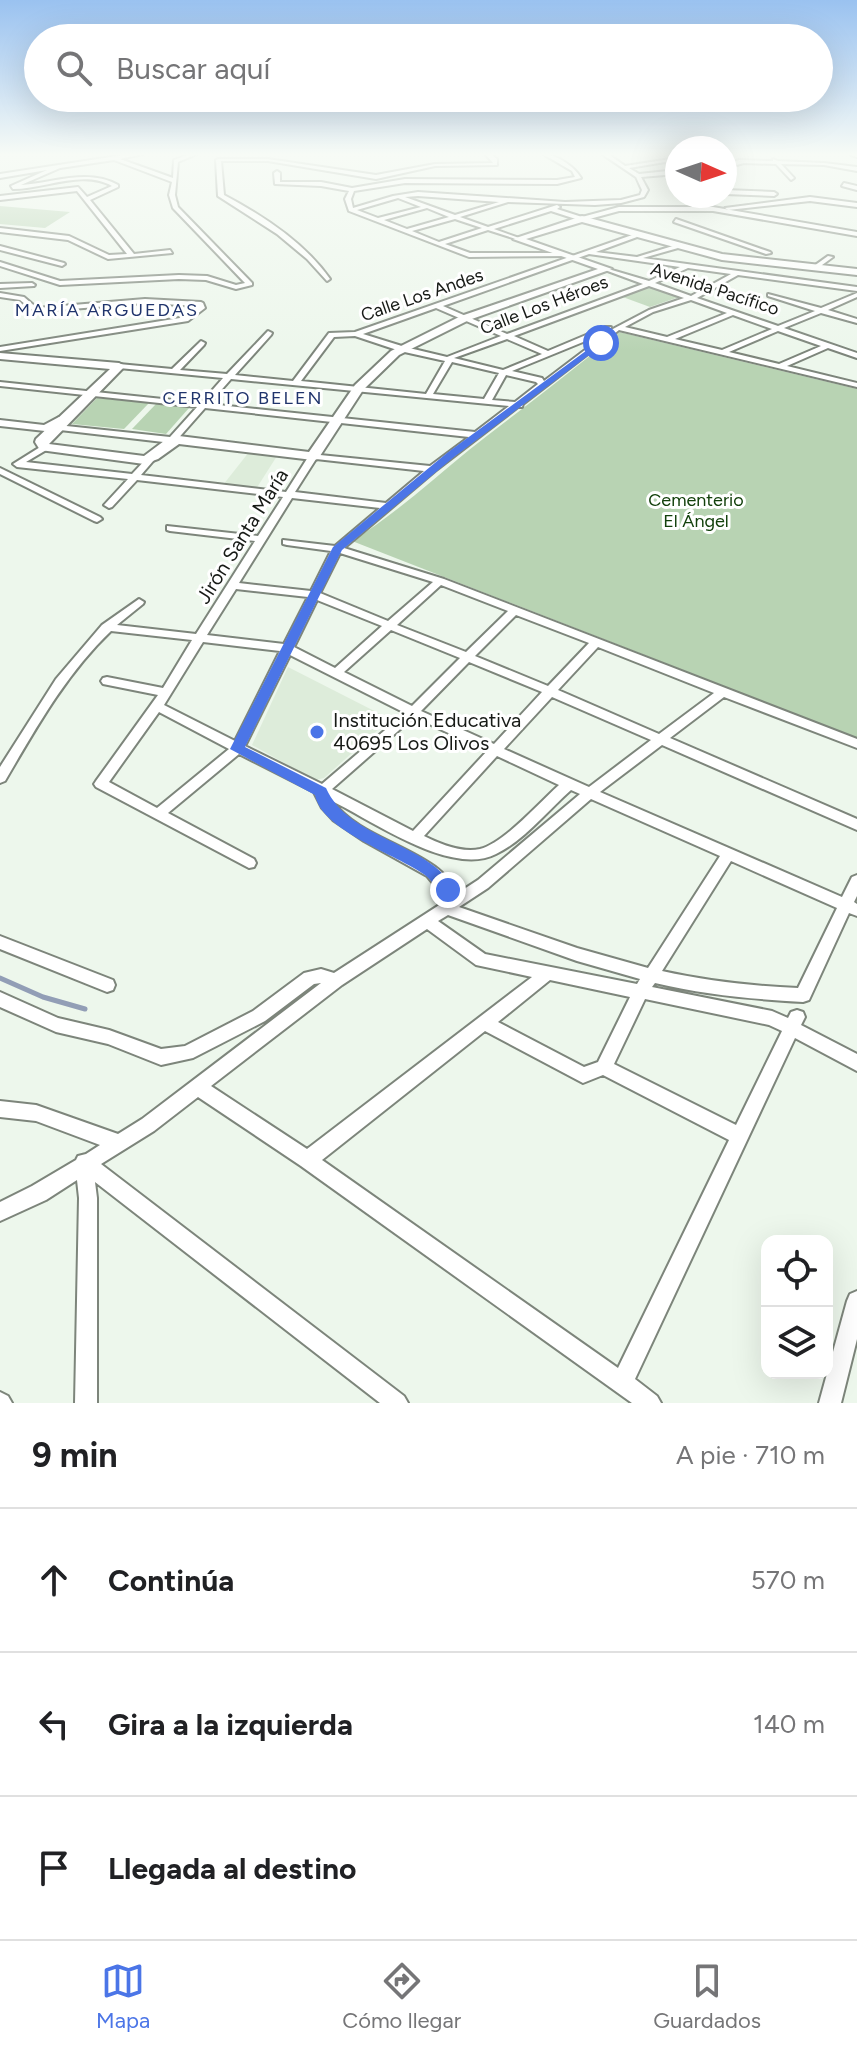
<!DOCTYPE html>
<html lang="es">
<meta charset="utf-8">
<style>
body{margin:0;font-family:Figtree,sans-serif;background:#f2f2f2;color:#202124}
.controls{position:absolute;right:24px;bottom:24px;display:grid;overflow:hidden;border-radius:16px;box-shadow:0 8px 32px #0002}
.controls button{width:72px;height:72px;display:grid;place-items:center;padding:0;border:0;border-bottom:2px solid #e0e0e0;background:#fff;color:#202124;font:40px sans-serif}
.compass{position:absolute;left:665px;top:136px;width:72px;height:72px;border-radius:50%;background:#fff;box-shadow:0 8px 32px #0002;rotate:93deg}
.stop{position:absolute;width:24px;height:24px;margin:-18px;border:6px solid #4b75e7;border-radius:50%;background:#fff}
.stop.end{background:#4b75e7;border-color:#fff;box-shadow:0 2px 8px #0008}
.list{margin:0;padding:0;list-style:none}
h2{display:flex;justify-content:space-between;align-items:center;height:104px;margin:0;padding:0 32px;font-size:34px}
h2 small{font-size:26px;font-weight:400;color:#757577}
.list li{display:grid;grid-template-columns:52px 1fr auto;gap:24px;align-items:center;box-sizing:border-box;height:144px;padding:0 32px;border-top:2px solid #e0e0e0}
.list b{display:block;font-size:30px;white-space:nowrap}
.list em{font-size:26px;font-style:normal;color:#757577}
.icon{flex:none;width:44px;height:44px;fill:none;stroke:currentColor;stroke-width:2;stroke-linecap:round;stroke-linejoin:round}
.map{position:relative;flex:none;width:857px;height:1403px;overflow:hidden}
.search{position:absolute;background:#fff;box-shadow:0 8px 32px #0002;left:24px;right:24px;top:24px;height:88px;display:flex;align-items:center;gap:20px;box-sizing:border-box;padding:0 28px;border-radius:44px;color:#757577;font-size:30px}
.sheet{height:536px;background:#fff}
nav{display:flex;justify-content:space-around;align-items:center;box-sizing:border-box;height:112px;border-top:2px solid #e0e0e0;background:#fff;font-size:22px;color:#757577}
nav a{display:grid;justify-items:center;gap:4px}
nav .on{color:#4b75e7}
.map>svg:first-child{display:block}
.built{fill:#ddecda}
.green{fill:#b8d3b3}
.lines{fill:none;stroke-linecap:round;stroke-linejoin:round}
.stream{stroke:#929eb6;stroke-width:5}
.street-casing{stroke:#7d857b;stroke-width:4}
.secondary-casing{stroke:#7d857b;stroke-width:4}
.street{fill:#fff;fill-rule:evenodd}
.secondary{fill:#fff;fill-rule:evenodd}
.route{fill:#4b75e7}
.poi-dot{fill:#4b75e7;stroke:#fff;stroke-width:3}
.labels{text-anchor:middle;stroke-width:6;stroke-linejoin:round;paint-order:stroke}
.far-street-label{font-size:18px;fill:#171a16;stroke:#fff}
.far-neighbourhood-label{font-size:18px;letter-spacing:2px;fill:#20346c;stroke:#fff}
.far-park-label{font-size:18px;fill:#12400b;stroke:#fff}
.street-label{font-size:20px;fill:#171a16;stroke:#fff}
.poi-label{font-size:20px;fill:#171a16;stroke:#fff;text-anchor:start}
</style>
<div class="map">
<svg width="857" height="1403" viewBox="0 0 857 1403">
<rect width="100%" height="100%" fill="#edf7ec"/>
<g class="built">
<path d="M249,452L277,456L256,489L223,485Z"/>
<path d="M288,667L390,719L324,778L315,780L252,745Z"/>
</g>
<g class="green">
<path d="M0,206L70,212L45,228L0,224Z"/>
<path d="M648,287L679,297L650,307L620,296Z"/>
<path d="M619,332L857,389V738L352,541C395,514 430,482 469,450C519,411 570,373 619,332Z"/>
<path d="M97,398L149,403L124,429L72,424Z"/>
<path d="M156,404L189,408L166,434L132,429Z"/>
</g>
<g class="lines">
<path class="stream" d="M0,978L43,997L85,1009"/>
<g class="street-casing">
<g id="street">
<path d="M130,154H143L120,159L173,178L174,160L190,154H197L178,162L175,195L178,207L252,283V285L236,289L206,280L179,279L60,285L0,266V262L60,281L179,275L207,276L236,285L245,283L173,208L169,195L172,182L114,160L60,168L21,185C53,183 88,168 118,185V187L90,200L134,254L170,250L172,253L108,259L68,240L0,232V228L69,236L109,255L127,254L77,191L0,200V196L78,187L87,197L112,186C84,169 44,189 13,189L11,186L47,170L0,178V174Z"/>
<path d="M485,154H491L497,159V165L435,166L376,179L268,161H221L224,195C262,215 305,243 330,279L327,281L307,259L277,234L218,196L216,160L218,159H268L376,175L435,164L493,163Z"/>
<path d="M543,154C557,155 574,166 581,178L557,184L405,183L354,191L351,199L353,208L393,196L418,192L565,202L621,200L640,195L642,190L636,177L602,154H608L625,166L677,158V160L629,168L639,174L677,170V174L641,177L648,190L644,197L621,203L595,205L508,202L460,217L488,227L557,205L560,207L557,209L582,217L619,207H713L857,232V236L713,211H619L582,221L551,211L494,229L519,238V240L488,230L445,244L470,253H564L566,256L469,257L349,211L345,199L349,191L321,186L275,184L274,173L277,171L280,173V182H321L352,188L405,179L557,180L575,177L572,171ZM418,196L499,202L455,215L405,197ZM398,198L421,207L378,218L357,210ZM427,208L449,217L407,229L384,220ZM455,219L482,228L439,242L412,231Z"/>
<path d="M851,154H857V157L851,155Z"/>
<path d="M773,159L778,161L824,163L857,167V171L824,165L781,164L794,178L791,180L776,164L744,163L725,168V164L739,160L773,161Z"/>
<path d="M844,183L857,186V190L842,186Z"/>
<path d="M725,190L774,192L777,194L774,196L725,194Z"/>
<path d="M810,197L857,203V207L810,201L728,210L725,208Z"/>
<path d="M676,219L770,252L771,253L766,254L674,222Z"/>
<path d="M635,234L637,237L596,252L637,257L676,245L678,248L643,258L857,287V291L738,275L697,298L778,326L815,311L768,296V294L821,308L857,293V297L828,310L857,319V323L821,313L784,328L857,353V358L828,348L787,366L857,383V387L619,330L523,404L522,407H518L435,471L344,548L444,579L857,739V748L724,697L670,738L857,819V830L662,745L600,792L842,897L852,877L857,875V896L854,902L857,904V916L849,913L809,1000L803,1002C753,999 704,995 655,983L652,987L772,1011L788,1018L791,1012L797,1010L803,1012L805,1017L801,1025L857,1054V1071L795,1038L635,1379L657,1396L661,1403H632L301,1166L198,1097L154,1131L101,1164L404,1396L408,1403H380L95,1182L97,1198V1403H75L79,1198L77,1180L46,1200L0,1221V1202L32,1186L76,1160L78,1156L86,1154L100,1145L36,1121L0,1117V1101L36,1105L118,1134L142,1119L321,983L314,984L265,1021L193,1058L161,1065L108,1044L56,1032L0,1007V992L58,1018L109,1030L161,1049L185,1046L253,1011L304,973L321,969L334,973L447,900L427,876L364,841L333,820L322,808L314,792L239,754L168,813L254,859L256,863L254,867L249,868L96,787L94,784L96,781L158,695L103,684L101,681L103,678L107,677L163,688L192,640L111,631C66,674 36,728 5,781L0,783V767L56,679L102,625L139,599L144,602L143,604L117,625L196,634L255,541L170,531L167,530V526L258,536L283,497L137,480L112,507L109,508L104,505L128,479L17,467L13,464L45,444L48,445V449L26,462L132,474L147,458L150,457L154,460L141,475L286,492L310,454L430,466L469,437L205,408L175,442L172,443L60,430L57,429V425L170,437L197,407L0,386V382L201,403L223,378L119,368L115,366L119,364L172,369L201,341L205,343L204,345L180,370L227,374L268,331L272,333L271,335L235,375L293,381L329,333L355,332ZM589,254L680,267L649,281L605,268V270L643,284L507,334L443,306ZM688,268L731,274L691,296L655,283ZM649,286L684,298L649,310L611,330V327H605L548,351L514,336ZM691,300L727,313L667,337L625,327L653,312ZM436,308L501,336L447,357L405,347L363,334ZM733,315L772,329L722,350L675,339ZM610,331L544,381L542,378L512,371ZM778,331L821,346L779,364L729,352ZM355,336L400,351L445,361L426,394L301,381L334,337ZM507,339L542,354L503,370L454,358ZM452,362L499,373L484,399L433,394ZM506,375L536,382L538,384L515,402L492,400ZM231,379L509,406L475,432L209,404ZM316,459L424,471L386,503L295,492ZM292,498L380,508L335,546L283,540V544L287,545L331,551L311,591L239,583ZM340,553L433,582L388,621L320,593ZM441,585L508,611L466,652L397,625ZM236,589L308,597L284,644L207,635ZM317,600L382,626L335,668L294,647ZM516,615L589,643L548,686L475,656ZM391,630L460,658L412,706L344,672ZM203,642L280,651L235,741L164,705ZM598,647L714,693L659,734L558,690ZM290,655L405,713L322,784L245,746ZM469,662L542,692L494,744L421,711ZM552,697L651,740L589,787L504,749ZM159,712L229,749L157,808L109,782ZM414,717L487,751L413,831L332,789ZM497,756L559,785C540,802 504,843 480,849C461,853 440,844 424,836ZM571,790L580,794L478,880L458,893C452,884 446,875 438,869C404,843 358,835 332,801C373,821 451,877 496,854C525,840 547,811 571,790ZM591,799L720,856L648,968L577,948L459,907L488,888ZM731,861L837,908L798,988C752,986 707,981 662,971ZM448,915L577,961L640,979L637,984L485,954L438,921ZM427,929L476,965L532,977L307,1149L211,1086L342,985ZM550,980L630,997L598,1062L584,1067L498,1022ZM645,999L769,1025L782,1031L736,1125L614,1064ZM485,1031L583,1083L603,1075L729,1140L618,1368L322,1160Z"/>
<path d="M0,246L64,263L65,264L62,266L0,250Z"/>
<path d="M828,256L833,257L818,268H814V266Z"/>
<path d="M32,283L35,285L34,286L0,288V284Z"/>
<path d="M0,293L24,297L37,308L145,299L201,302L203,303L205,308L188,321L0,351V347L186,317L198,307V306L145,303L35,312L20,300L0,297Z"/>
<path d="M59,417L66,419L45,431L0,426V420L44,425Z"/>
<path d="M0,468L100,517L102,519L97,522L94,521L0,474Z"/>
<path d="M0,936L113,980L115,985L113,990L107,992L0,949Z"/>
<path d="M857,1291V1339L841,1403H819L847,1301L850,1294Z"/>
<path d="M0,1392L8,1396L12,1403H0Z"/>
</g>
</g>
<g class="secondary-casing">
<path id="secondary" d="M582,216L722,254L857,269V275L722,260L582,222L526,239L612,269L469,320L399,355L363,390L318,459L313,460L179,444L158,459L144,464L40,450L35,442L36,439L110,369L0,359V353L119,363L125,366L49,444L144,456L164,441L179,436L309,452L355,385L391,351L461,316L598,269L513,239Z"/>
</g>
<use href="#street" class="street"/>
<use href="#secondary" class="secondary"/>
</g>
<linearGradient id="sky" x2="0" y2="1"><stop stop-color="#9ac2f0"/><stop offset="0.44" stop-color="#f7fbf6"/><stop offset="1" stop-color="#f7fbf6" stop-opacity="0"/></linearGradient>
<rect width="857" height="351" fill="url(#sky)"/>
<path class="route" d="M598,342L605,343L454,457L342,550L245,747L326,788C349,840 427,841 456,890L448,896C437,892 433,881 425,875C396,854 322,831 315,795L230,749L333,547L447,453Z"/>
<circle class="poi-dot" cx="317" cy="732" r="8"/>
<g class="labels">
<g class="far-street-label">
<text transform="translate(715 289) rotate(18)" y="6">Avenida Pacífico</text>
<text transform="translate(422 295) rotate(-19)" y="6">Calle Los Andes</text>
<text transform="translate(544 305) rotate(-21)" y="6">Calle Los Héroes</text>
</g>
<g class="far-neighbourhood-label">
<text x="107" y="316">MARÍA ARGUEDAS</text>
<text x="243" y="404">CERRITO BELEN</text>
</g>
<g class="far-park-label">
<text x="696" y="506">Cementerio<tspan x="696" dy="21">El Ángel</tspan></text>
</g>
<g class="street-label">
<text transform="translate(242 536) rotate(-58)" y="7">Jirón Santa María</text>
</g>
<g class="poi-label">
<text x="333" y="727">Institución Educativa<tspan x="333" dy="23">40695 Los Olivos</tspan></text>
</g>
</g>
</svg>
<div class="controls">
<button><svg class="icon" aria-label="locate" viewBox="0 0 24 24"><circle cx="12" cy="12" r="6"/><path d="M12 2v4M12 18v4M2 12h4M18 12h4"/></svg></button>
<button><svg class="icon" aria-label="layers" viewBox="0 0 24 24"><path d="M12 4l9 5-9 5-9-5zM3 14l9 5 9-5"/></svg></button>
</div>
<svg class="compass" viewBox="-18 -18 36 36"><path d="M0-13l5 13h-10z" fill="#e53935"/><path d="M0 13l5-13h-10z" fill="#757577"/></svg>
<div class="stop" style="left:601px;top:343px"></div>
<div class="stop end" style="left:448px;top:890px"></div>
<div class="search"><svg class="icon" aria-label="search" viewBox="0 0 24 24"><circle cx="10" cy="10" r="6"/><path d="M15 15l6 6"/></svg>Buscar aquí</div>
</div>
<section class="sheet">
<h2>9 min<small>A pie · 710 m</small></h2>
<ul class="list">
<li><svg class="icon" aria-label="ahead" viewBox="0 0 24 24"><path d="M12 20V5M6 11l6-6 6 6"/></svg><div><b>Continúa</b></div><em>570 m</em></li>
<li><svg class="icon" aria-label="left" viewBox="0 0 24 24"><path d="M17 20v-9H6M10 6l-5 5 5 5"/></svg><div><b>Gira a la izquierda</b></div><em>140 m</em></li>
<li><svg class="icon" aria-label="arrive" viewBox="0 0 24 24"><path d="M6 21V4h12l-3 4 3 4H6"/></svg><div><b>Llegada al destino</b></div></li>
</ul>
</section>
<nav>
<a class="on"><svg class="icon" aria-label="map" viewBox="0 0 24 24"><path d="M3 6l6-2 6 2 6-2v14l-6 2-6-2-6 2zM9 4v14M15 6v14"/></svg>Mapa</a>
<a><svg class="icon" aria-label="directions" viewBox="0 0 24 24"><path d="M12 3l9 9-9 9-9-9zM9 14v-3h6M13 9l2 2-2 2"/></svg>Cómo llegar</a>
<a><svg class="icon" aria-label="saved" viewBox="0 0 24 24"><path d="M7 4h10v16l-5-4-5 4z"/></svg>Guardados</a>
</nav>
